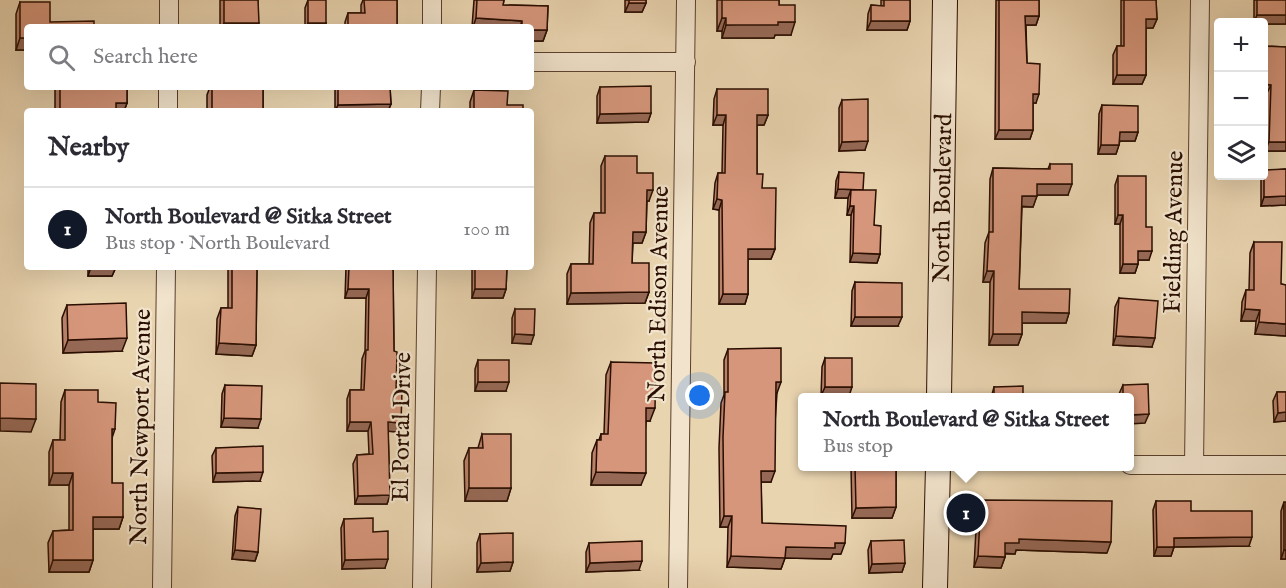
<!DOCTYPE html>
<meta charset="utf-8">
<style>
body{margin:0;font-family:"IM FELL English",serif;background:#f7f7f7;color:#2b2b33}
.controls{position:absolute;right:18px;top:18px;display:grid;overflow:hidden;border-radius:6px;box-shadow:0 6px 24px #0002}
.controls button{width:54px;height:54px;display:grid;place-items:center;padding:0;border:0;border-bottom:2px solid #e1e1e2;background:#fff;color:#2b2b33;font:30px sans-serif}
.you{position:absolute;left:700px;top:396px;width:21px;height:21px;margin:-15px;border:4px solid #fff;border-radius:50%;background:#1a73e8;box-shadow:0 0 0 9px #1a73e833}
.badge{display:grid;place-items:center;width:39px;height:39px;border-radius:50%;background:#111827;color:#fff;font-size:20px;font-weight:700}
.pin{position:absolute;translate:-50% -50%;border:3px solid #fff;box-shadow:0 2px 6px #0006}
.popup{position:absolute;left:798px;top:393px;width:336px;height:78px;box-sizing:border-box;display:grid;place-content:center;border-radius:6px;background:#fff;filter:drop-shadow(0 2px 4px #0005);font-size:20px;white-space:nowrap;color:#7c7c81}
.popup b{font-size:22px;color:#2b2b33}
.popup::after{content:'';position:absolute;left:50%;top:100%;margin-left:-12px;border:12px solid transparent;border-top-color:#fff}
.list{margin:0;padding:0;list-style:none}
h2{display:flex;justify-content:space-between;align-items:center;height:78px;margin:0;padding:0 24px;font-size:26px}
h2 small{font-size:20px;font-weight:400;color:#7c7c81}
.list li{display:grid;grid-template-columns:39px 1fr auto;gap:18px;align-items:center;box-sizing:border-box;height:84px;padding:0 24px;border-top:2px solid #e1e1e2}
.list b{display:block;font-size:22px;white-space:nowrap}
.list p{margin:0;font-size:20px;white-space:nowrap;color:#7c7c81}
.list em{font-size:20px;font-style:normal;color:#7c7c81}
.icon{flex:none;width:33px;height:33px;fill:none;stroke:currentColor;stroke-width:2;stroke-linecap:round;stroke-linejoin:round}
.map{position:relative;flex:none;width:1286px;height:588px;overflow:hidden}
.search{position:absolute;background:#fff;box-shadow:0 6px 24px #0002;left:24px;top:24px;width:510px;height:66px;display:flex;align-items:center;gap:15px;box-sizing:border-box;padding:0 21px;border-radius:6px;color:#7c7c81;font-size:22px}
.panel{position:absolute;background:#fff;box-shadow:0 6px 24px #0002;left:24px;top:108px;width:510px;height:162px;border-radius:6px}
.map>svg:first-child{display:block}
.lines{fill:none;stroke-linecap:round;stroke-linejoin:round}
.street-casing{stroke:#5a402d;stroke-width:20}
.secondary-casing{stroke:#2a0e01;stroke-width:26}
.street{stroke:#f1e3cc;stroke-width:18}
.secondary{stroke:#f1e3cc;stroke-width:24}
.wall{fill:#b8816a;stroke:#2a0e01;stroke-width:1.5}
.shaded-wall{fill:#966956;stroke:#2a0e01;stroke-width:1.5}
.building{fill:#d6967b;stroke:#2a0e01;stroke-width:1.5}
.labels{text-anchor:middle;stroke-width:4.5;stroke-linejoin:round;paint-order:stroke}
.street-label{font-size:24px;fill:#2a0e01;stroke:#f1e3cc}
</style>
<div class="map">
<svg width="1286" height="588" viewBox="0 0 1286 588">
<rect width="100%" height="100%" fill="#e9d4b0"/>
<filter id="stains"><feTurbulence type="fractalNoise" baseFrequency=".00333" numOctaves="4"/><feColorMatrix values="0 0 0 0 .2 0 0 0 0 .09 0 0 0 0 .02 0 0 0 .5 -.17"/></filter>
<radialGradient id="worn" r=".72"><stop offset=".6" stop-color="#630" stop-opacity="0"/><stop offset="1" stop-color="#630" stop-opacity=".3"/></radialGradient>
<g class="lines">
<g class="street-casing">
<g id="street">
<path d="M169,27V0"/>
<path d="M432,27V0"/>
<path d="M531,62H686"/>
<path d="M168,111V87"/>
<path d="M430,111L431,87"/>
<path d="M1130,465H1286"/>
<path d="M1194,465L1200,0"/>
<path d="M162,588L166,267"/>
<path d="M422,588L427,267"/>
<path d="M678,588L686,0"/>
</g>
</g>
<g class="secondary-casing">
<g id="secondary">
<path id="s1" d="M939,398L945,0"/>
<path d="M935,588L938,466"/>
</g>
</g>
<use href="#street" class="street"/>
<use href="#secondary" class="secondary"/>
</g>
<g class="wall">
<path d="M220,0H258L257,27H220Z"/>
<path d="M308,0L326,23L325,27H305V8Z"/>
<path d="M363,0H397V27H345V22L348,13H361V5Z"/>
<path d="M474,0H504L503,5L548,6L547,30L543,41H531V27H472Z"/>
<path d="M625,0H646V3L642,12H625Z"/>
<path d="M717,0H779V5L791,35H775L774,38H722V31H717Z"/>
<path d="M881,0H910V21L907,30H867L868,14L871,5L881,6Z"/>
<path d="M996,0H1039V16L1036,25H1026L1027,63L1036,103H1033V130L1030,139H995Z"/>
<path d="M1121,0H1156L1157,19L1153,28H1146V75L1142,84H1113V55L1117,46H1121Z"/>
<path d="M1254,0H1286V24H1263V22H1254Z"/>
<path d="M20,2L50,22L27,27V50H16V14Z"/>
<path d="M1263,46L1286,47V151H1265L1267,93H1263Z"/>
<path d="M55,87H127V103L124,111H55Z"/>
<path d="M210,87H263V111H207V95Z"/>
<path d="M335,87H390L391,104L388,111H335Z"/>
<path d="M600,87L651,113L648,122L597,123V96Z"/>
<path d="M717,89L768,115L764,125H757V174L762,188L775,249L771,259H748V294L745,304H719V210L713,209L715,183L718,173H722L723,125H713L714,99Z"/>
<path d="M474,90L507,105L523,111H470V102Z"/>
<path d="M842,100L865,150L839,151V108Z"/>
<path d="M1102,105L1138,132L1135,141H1120L1116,154H1098L1099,114Z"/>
<path d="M605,156L637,173L649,201H647L646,232L642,243H633L632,263L649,292L645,303L567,304V274L571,264H589L590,223L594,213H601V166Z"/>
<path d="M1050,164L1068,195H1037L1033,207H1022L1019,289L1069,313L1066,323H1022V334L1018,345H989L990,282H983L985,243L989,232L990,179L993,168L1048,169Z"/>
<path d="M1286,169V205L1261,206V179L1262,176H1263V171Z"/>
<path d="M839,172L863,190L874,225L880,254L877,263L850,262L851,215H847L848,198H835L836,181Z"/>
<path d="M1118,176L1146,227L1149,260H1138V264L1135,273H1120V224H1115V185Z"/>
<path d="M1254,242L1281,284L1286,285V336L1255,334L1256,321H1241L1242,302L1246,290H1249L1250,253Z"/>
<path d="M88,267H116L112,276H88Z"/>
<path d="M228,267H257L256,345L252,356L216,354L217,319L221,308H228Z"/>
<path d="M346,267H393L394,351L398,432L388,431L390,495L387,504H355L353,464L357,455L369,454L368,431H347V399L350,390H361L362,359L365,351L366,298H345Z"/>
<path d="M472,267H507L506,289L503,298H472Z"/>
<path d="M855,282L898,326H851L852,291Z"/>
<path d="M1119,298L1152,347L1113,345L1115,307Z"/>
<path d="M67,305L122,351L63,353L62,318Z"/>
<path d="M515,309L531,344L512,343V318Z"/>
<path d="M728,349L777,393L771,482H761L762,523L841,554H833L831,559L785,558L781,569L727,567L728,527H720L719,448L721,403L724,395V360Z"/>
<path d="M825,358L849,395L903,398H839V396H821L822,367Z"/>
<path d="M478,360L506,391H475V369Z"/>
<path d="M611,362L650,421H646L641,485H591L592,453L597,440H599L601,434H604L606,375Z"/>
<path d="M225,385L258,428L221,427L222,394Z"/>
<path d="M1123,385L1145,423L1130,398H1120L1119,394Z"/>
<path d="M994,387L1023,398H991Z"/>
<path d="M65,390L98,402L112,439V483L123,517L119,529H93V560L89,572H49L48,543L53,531L69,530V485H49V452L53,440H60L61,402Z"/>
<path d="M1277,392H1286V421L1274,422L1273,401Z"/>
<path d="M482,434L511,488L507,501H465L464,461L469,448H478Z"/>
<path d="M216,448L260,481L213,482L212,456Z"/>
<path d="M851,466H896V507L892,518H852Z"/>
<path d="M981,500L1107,553L1016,550L1015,554H1005V557L1001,568L974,567L977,510Z"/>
<path d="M1156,501L1191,511L1249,546L1174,547L1171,556H1154L1153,510Z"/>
<path d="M1284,502L1286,559H1281V511Z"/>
<path d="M238,507L258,552L255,561L232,559L235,516Z"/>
<path d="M344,519L373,532L385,568L342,569L341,528Z"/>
<path d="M480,534L513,562L510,571L477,572V543Z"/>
<path d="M871,541L905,563L902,572L869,573L868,550Z"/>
<path d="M589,543L639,570L586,572V552Z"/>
</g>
<g class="shaded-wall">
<path d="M629,3H646L642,12H625Z"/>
<path d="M1257,15H1286V24H1263V22H1254Z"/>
<path d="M1025,16H1039L1036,25H1022Z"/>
<path d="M476,18L522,21L520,27H473Z"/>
<path d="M722,18H726L722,31H717Z"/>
<path d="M1146,19H1157L1153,28H1142Z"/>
<path d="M871,21H910L907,30H867Z"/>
<path d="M778,22H795L791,35H775L774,38H722L726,25Z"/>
<path d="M224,23H259L257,27H222Z"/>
<path d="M308,23H326L325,27H306Z"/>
<path d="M531,30H547L543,41H531Z"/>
<path d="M20,38H27V50H16Z"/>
<path d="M1117,75H1146L1142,84H1113Z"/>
<path d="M1263,84L1271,85L1267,93H1263Z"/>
<path d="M1033,94H1039L1036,103H1030Z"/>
<path d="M116,103H127L124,111H113Z"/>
<path d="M391,104L388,111H335L338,105Z"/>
<path d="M651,113L648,122L597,123L600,114Z"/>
<path d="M717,115H726L723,125H713Z"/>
<path d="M757,115H768L764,125H753Z"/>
<path d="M999,130H1033L1030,139H995Z"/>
<path d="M1120,132H1138L1135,141H1117Z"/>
<path d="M868,141L865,150L839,151L842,142Z"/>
<path d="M1269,142H1286V151H1265Z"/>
<path d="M1101,145H1119L1116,154H1098Z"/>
<path d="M1037,184H1072L1068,195H1033Z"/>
<path d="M838,189L863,190H851L848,198H835Z"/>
<path d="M647,190H653L649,201H644Z"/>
<path d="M1022,196H1037L1033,207L1018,206Z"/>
<path d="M1286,196V205L1261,206L1264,197Z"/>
<path d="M717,199L722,200L719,210L713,209Z"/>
<path d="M850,206H854L851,215H847Z"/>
<path d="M1118,215H1123L1120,224H1115Z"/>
<path d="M633,232H646L642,243H629Z"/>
<path d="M748,249H775L771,259H745Z"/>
<path d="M1138,251H1152L1149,260H1135Z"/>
<path d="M853,253L880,254L877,263L850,262Z"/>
<path d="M1123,264H1138L1135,273H1120Z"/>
<path d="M91,267H116L112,276H88Z"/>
<path d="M987,271H994L990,282H983Z"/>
<path d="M348,289H369L366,298H345Z"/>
<path d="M475,289H506L503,298H472Z"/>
<path d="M649,292L645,303L567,304L571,293Z"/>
<path d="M723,294H748L745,304H719Z"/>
<path d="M1245,309L1260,310L1256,321H1241Z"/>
<path d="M1022,312L1069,313L1066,323H1018Z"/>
<path d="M855,317H902L898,326H851Z"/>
<path d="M1259,322L1286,324V336L1255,334Z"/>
<path d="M515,334L534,335L531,344L512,343Z"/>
<path d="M993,334H1022L1018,345H989Z"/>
<path d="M1116,336L1155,338L1152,347L1113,345Z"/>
<path d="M127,338L122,351L63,353L68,340Z"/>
<path d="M219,343L256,345L252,356L216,354Z"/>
<path d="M478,382H509L506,391H475Z"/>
<path d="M776,382H781L777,393H772Z"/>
<path d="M825,387H852L849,396H821Z"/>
<path d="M646,408H655L650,421H641Z"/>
<path d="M1286,412V421L1274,422L1278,413Z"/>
<path d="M1149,414L1145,423L1130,424V415Z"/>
<path d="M0,418L36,419L31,432L0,431Z"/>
<path d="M224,418L261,419L258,428L221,427Z"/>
<path d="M350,422H371L368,431H347Z"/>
<path d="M388,422L401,423L398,432L384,431Z"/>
<path d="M112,429H115L111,441Z"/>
<path d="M761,471H775L771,482H757Z"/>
<path d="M263,472L260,481L213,482L216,473Z"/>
<path d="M596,472L646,473L641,485H591Z"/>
<path d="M53,473H73L69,485H49Z"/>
<path d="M469,488H511L507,501H465Z"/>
<path d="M390,495L387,504H355L358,496Z"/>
<path d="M896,507L892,518H852L856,508Z"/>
<path d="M724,516H732L728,527H720Z"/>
<path d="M93,517H123L119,529H88Z"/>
<path d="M1252,537L1249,546L1171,547L1174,538Z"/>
<path d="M1019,539L1111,542L1107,553L1016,550L1015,554L1002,553L1005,543Z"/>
<path d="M835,543H845L841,554H833L831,559L785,558L781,569L727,567L731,556L786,547Z"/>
<path d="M1157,547H1174L1171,556H1154Z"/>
<path d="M235,550L258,552L255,561L232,559Z"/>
<path d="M1284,550H1286V559H1281Z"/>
<path d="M978,556L1005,557L1001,568L974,567Z"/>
<path d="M388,559L385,568L342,569L345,560Z"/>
<path d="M53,560H93L89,572H49Z"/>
<path d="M642,561L639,570L586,572L590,563Z"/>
<path d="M513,562L510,571L477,572L481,563Z"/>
<path d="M905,563L902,572L869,573L872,564Z"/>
</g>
<g class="building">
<path d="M224,0H258L259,23H224Z"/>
<rect x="308" y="0" width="18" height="23"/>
<path d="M364,0H397V27H348V13H365Z"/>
<path d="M477,0H504L503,5L548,6L547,30H531V27H522V21L476,18Z"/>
<rect x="629" y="0" width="17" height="3"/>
<path d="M722,0H779V5H795V22H778V25H726V18H722Z"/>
<path d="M884,0H910V21H871V5L884,6Z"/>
<path d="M999,0H1039V16H1025L1027,63L1040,64L1039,94H1033V130H999Z"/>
<path d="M1124,0H1156L1157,19H1146V75H1117V46H1124Z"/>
<rect x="1257" y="0" width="29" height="15"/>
<path d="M20,2H50V22L94,21V27H27V38H20Z"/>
<path d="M1263,46L1286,47V142H1269L1271,85L1263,84Z"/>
<path d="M651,86V113L600,114V87Z"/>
<path d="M60,87H127V103H116V111H60Z"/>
<rect x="212" y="87" width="51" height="24"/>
<path d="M338,87H390L391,104L338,105Z"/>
<path d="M717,89H768V115H757V174H763L762,188H776L775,249H748V294H723L722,200L717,199L718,173H725L726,115H717Z"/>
<path d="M474,90L508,91L507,105H523V111H474Z"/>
<path d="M868,99V141L842,142V100Z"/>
<path d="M1102,105L1138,106V132H1120L1119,145H1101Z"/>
<path d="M605,156H637V173H653V190H647L646,232H633L632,263H649V292L571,293V264H593L594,213H605Z"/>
<path d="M1050,164H1072V184H1037V196H1022L1019,289H1070L1069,313L1022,312V334H993L994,271H987L989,232H993V168L1050,169Z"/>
<path d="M1286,169V196L1264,197V170Z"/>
<path d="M839,172L864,173L863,190L838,189Z"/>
<path d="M1118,176H1146V227H1152V251H1138V264H1123V215H1118Z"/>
<path d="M851,190H876L874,225L881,226L880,254L853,253L854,206H850Z"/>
<path d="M1254,242H1282L1281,284L1286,285V324L1259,322L1260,310L1245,309L1246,290H1254Z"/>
<path d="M232,267H257L256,345L219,343L221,308H232Z"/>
<path d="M349,267H393L394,351L397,352L396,391H402L401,423L388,422L390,495L358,496L357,455L373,454L371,422H350V390H364L366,350H368L369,289H348Z"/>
<path d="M475,267H507L506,289H475Z"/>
<path d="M855,282L902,283V317H855Z"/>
<path d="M1119,298L1158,301L1155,338L1116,336Z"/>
<path d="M126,303L127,338L68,340L67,305Z"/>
<path d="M515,309H535L534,335L515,334Z"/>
<path d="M781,348V382H776L775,471H761L762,523L846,526L845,543H835V548L786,547L785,558L731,556L732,516H724L723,437L725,392H728V349Z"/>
<rect x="825" y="358" width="27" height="29"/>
<rect x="478" y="360" width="31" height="22"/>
<path d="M611,362L656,363L655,408H646V473L596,472L597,440H601V434H608Z"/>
<path d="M0,383L36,384V419L0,418Z"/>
<path d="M1148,384L1149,414L1130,415V398H1123V385Z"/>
<path d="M225,385L262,386L261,419L224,418Z"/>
<path d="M1023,386V398H994V387Z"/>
<path d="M65,390H98V402L116,403L115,429H112V483H123V517H93V560H53V531L73,530V473H53V440H65Z"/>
<path d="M1277,392H1286V412L1278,413Z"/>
<path d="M839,395L903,396V398H839Z"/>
<path d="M482,434H511V488H469V448H483Z"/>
<path d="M263,446V472L216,473V448Z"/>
<path d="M855,466H896V507L856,508Z"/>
<path d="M981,500L1112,501L1111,542L1019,539V543H1005V557L978,556Z"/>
<path d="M1156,501H1191V511H1252V537L1174,538V547H1157Z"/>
<rect x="1284" y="502" width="2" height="48"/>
<path d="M238,507L261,509L258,552L235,550Z"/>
<path d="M373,518V532L388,531V559L345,560L344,519Z"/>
<path d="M513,533V562L481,563L480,534Z"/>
<path d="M904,540L905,563L872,564L871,541Z"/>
<path d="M642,541V561L590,563L589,543Z"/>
</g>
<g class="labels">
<g class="street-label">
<text dy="8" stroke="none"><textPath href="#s1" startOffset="200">North Boulevard</textPath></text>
<text transform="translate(1173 232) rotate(-89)" y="8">Fielding Avenue</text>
<text transform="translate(658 294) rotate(-89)" y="8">North Edison Avenue</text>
<text transform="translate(140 427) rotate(-89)" y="8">North Newport Avenue</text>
<text transform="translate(401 427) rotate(-89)" y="8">El Portal Drive</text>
</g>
</g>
<rect width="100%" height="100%" filter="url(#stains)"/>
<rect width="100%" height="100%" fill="url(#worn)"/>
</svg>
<div class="controls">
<button>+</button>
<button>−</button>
<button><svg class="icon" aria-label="layers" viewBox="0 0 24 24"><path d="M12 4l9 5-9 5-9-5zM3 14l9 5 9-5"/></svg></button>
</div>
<div class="you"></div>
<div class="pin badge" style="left:966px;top:513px">1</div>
<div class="popup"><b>North Boulevard @ Sitka Street</b>Bus stop</div>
<div class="search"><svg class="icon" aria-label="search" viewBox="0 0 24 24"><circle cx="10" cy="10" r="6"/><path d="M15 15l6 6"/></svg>Search here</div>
<section class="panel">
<h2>Nearby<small></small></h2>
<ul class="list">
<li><span class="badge">1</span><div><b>North Boulevard @ Sitka Street</b><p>Bus stop · North Boulevard</p></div><em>100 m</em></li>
</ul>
</section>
</div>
